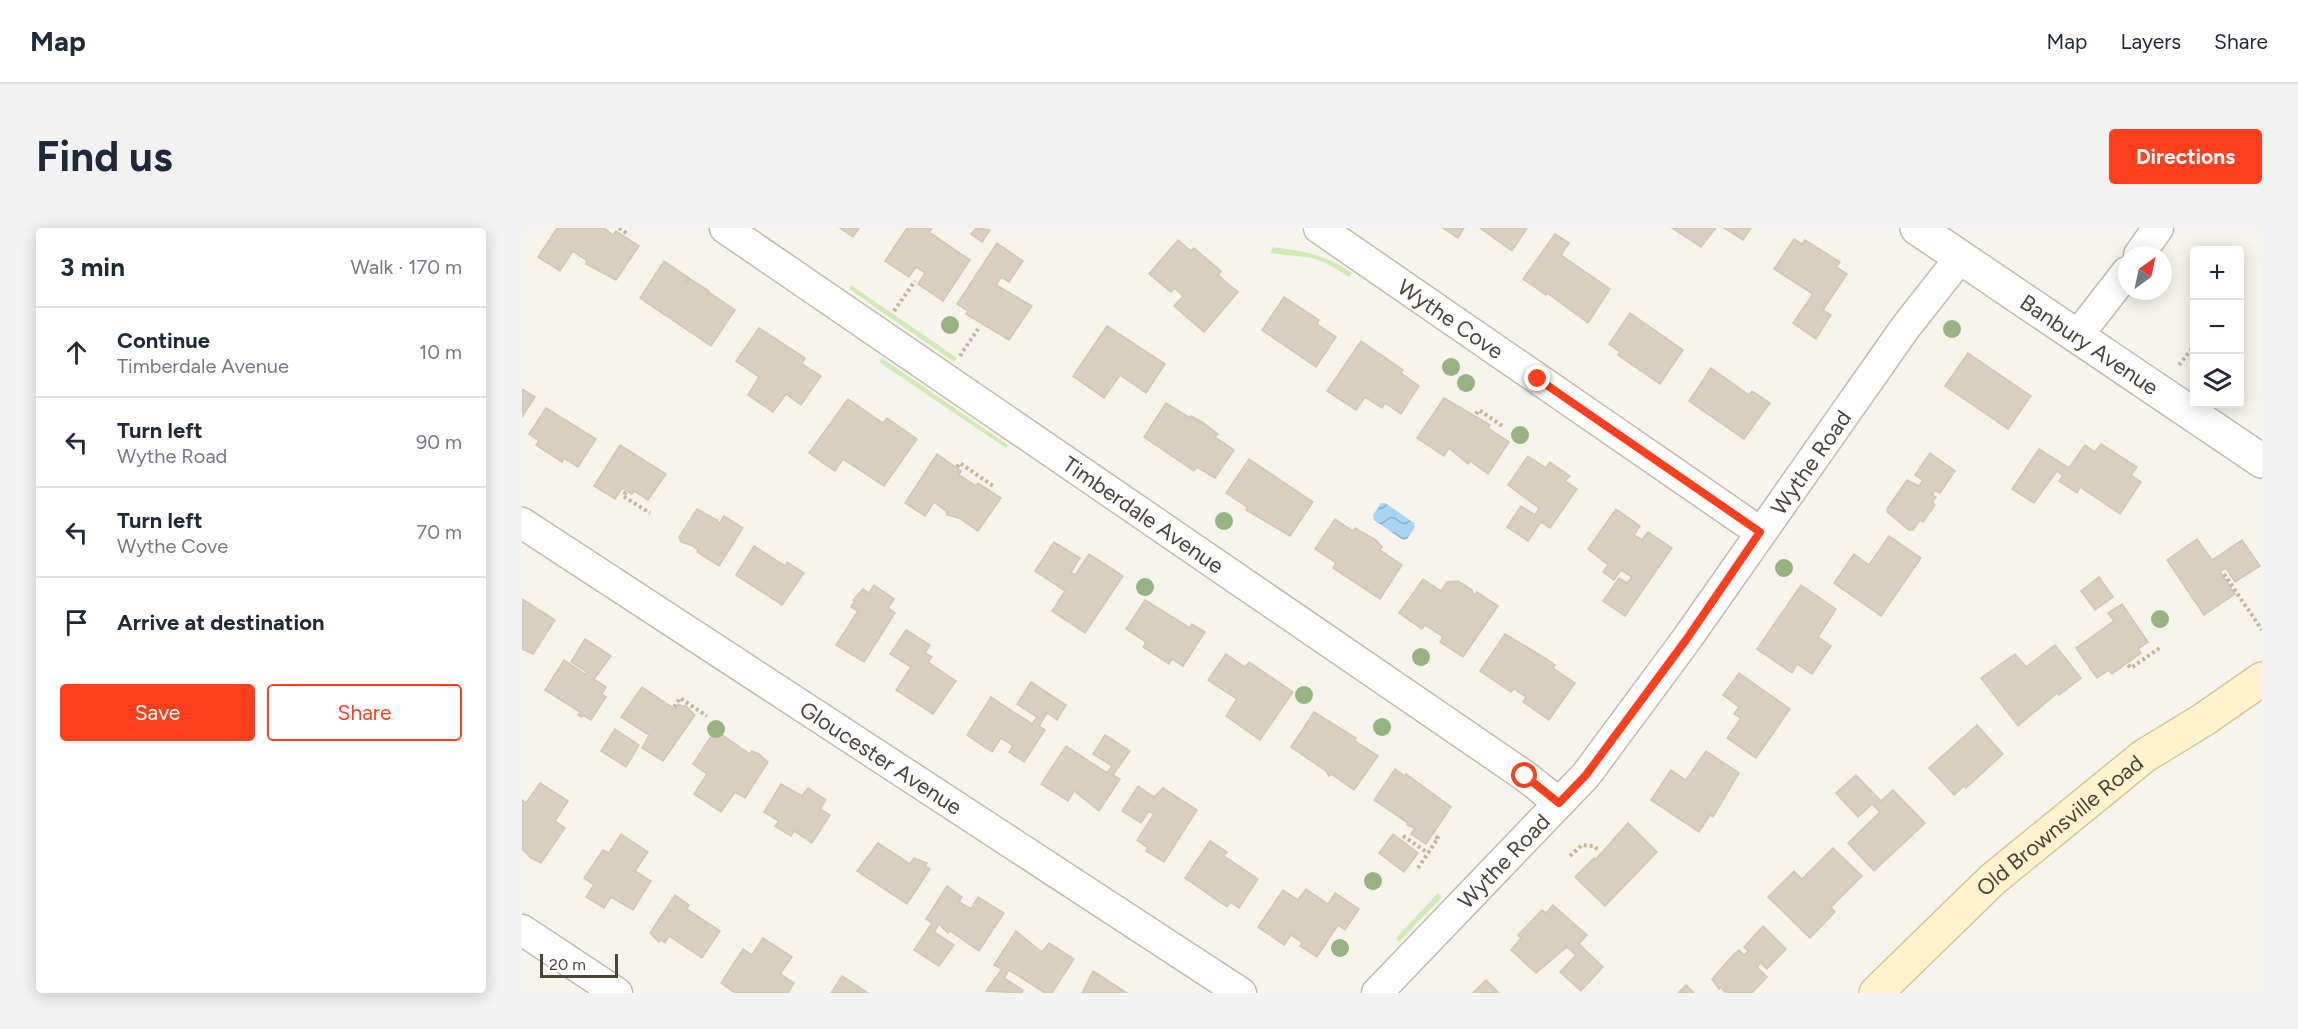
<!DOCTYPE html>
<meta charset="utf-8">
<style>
body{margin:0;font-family:Figtree,sans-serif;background:#f2f2f3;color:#1f2937}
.controls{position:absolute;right:18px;top:18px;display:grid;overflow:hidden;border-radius:6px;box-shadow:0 3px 15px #0003}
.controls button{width:54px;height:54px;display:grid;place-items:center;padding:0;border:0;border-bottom:2px solid #e0e1e3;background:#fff;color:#1f2937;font:30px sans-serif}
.compass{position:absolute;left:1596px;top:18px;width:54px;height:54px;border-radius:50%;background:#fff;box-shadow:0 3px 15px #0003;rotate:33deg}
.scale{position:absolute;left:18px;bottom:15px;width:78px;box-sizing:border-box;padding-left:6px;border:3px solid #4b4439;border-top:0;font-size:16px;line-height:21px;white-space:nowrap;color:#4b4439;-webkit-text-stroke:4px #fff;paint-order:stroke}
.stop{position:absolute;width:18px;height:18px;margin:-14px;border:4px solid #fc3f1d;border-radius:50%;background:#fff}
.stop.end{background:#fc3f1d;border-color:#fff;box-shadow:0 2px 6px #0008}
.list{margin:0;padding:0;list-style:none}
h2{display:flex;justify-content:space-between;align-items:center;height:78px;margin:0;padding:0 24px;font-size:26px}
h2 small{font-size:20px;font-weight:400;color:#747a83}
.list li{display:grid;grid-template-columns:39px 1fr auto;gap:18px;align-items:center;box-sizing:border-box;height:90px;padding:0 24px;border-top:2px solid #e0e1e3}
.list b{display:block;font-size:22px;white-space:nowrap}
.list p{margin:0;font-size:20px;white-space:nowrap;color:#747a83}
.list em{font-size:20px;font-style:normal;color:#747a83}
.actions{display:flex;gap:12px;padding:18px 24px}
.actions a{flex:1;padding:14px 0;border:2px solid #fc3f1d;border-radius:6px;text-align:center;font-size:21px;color:#fc3f1d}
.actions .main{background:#fc3f1d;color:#fff}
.icon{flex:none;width:33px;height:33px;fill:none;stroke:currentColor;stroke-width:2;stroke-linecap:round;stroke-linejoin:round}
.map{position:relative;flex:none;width:1740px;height:765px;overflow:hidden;border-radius:6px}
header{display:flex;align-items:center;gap:36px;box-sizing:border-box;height:84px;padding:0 30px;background:#fff;border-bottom:2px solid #e0e1e3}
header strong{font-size:28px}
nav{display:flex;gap:33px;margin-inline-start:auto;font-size:21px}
.intro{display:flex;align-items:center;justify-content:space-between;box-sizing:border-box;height:144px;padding:0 36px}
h1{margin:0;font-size:42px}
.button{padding:15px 27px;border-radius:6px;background:#fc3f1d;color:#fff;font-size:21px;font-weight:700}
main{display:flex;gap:36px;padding:0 36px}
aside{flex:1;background:#fff;border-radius:6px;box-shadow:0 3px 15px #0003}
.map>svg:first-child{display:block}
.green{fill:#d2eab5}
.water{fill:url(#water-waves)}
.building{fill:#d8cfc1;stroke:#d3c7b4;stroke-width:1.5}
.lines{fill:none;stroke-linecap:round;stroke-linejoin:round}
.minor-casing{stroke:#c2bbae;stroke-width:33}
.tertiary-casing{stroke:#c2bbae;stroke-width:36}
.secondary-casing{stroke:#d6c79b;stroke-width:36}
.path{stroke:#c4b79f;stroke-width:4;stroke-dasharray:3 3;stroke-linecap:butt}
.minor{stroke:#fff;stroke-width:30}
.tertiary{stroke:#fff;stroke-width:33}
.secondary{stroke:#fff3cd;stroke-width:33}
.tree{fill:#97b381}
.route{stroke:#fc3f1d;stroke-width:8}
.labels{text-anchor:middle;stroke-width:4.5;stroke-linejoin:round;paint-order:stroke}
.street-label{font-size:22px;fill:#4b4439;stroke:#fff}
</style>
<header>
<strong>Map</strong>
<nav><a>Map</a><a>Layers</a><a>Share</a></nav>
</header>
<div class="intro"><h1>Find us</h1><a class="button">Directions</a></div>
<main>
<aside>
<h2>3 min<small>Walk · 170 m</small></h2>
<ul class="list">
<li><svg class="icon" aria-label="ahead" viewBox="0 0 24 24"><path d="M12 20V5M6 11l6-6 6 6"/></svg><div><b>Continue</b><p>Timberdale Avenue</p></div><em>10 m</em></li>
<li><svg class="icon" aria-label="left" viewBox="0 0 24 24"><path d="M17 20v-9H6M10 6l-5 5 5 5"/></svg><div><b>Turn left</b><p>Wythe Road</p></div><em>90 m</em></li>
<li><svg class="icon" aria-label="left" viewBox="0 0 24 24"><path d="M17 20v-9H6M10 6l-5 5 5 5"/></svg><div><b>Turn left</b><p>Wythe Cove</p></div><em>70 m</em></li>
<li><svg class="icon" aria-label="arrive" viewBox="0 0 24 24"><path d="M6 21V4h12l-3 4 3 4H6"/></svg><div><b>Arrive at destination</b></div></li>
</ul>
<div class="actions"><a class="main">Save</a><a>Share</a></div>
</aside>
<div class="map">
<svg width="1740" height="765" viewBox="0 0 1740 765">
<defs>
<pattern id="water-waves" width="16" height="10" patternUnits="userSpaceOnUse" patternTransform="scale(1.5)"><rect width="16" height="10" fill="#a9d4f2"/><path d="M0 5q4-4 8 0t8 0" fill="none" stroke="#8caec5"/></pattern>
</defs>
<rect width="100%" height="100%" fill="#f6f3ec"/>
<g class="green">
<path d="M751,19C785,24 800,25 830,45L827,49C791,24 786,31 748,25Z"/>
<path d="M329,57L435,130L432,134L327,61Z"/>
<path d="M360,130L486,217L484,220L357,134Z"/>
<path d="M916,665L920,669L877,714L874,710Z"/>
</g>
<path class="water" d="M859,275H863L892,295L893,299L885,311L881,312L852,292L851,287Z"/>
<g class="building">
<path d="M35,0H82L91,7L94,3L117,18L94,52L64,36L65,33L51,23L38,43L16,29Z"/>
<path d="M318,0H337L331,9Z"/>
<path d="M385,0H410L407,4L448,32L421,73L396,56L403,45L394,39L387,49L363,33Z"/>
<path d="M454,0L468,2L460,14L449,6Z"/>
<path d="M921,0H942L936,10Z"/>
<path d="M958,0H1005L990,23Z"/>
<path d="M1150,0H1194L1179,19Z"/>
<path d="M1202,0H1229L1221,12Z"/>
<path d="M1033,6L1047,15L1039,27L1088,61L1066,95L1025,65L1024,67L1001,51Z"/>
<path d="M1272,11L1280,16L1283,12L1318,34L1314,39L1325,46L1301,82L1309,87L1294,111L1271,95L1291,66L1252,41Z"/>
<path d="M656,12L669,23L672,20L699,43L696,47L716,64L682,104L652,78L661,68L652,60L649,64L627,46Z"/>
<path d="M475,15L501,33L487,54L479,49L474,57L510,78L487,112L444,86L446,83L435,76Z"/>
<path d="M142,33L167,50L164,54L168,51L187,63L184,68L188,65L213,82L189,118L118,70Z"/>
<path d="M762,69L797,92L795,96L814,109L794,139L740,102Z"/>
<path d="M1108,85L1161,122L1138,156L1096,127L1098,124L1087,116Z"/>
<path d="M585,98L643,136L624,165L598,147L582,170L551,148Z"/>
<path d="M237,100L283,130L280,136L299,148L279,177L264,166L251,184L226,167L237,149L214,133Z"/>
<path d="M839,113L881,142L879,145L897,158L879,186L863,175L860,180L843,169L834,182L805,163Z"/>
<path d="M1446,125L1509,168L1486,201L1423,158Z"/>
<path d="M1189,140L1227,167L1230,163L1248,175L1222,211L1167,173Z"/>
<path d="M0,161L13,169L0,189Z"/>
<path d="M922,170L968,197L966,200L987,214L966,246L948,233L946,236L927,220L922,228L895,210Z"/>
<path d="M326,171L361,195L365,190L395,211L362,258L321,231L313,243L287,225Z"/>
<path d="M644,175L668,190L669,188L680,194L696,206L693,209L712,222L693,250L675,239L672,243L622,209Z"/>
<path d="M24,180L74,211L56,239L42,230L40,234L14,217L17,213L7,206Z"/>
<path d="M1579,216L1615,239L1609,247L1619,254L1598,286L1558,259L1555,265L1537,253L1541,248L1535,243L1512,275L1490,261L1517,221L1547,240L1563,217L1573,224Z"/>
<path d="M98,217L144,246L126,272L112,263L110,266L100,260L93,271L72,258Z"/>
<path d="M1408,225L1433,243L1418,265L1413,262L1410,267L1414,269L1410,274L1413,277L1401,294L1398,292L1391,302H1387L1365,284V281L1385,252L1397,258L1401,252L1393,247Z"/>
<path d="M415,226L439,243L437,247L454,258L456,255L479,270L456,303L437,290L425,287L424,283L412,274L403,288L383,275Z"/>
<path d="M1006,228L1024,240L1028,234L1048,248L1043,253L1055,261L1028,300L1019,294L1006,313L985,299L999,278L1013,287L1017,280L986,257Z"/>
<path d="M727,231L791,274L768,308L724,282L725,279L704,265Z"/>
<path d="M175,281L195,292L197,296L202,288L221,300L197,338L175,324L176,322L171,318L159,314L157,309Z"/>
<path d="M1094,281L1118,298L1112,307L1120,312L1126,304L1150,320L1103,388L1081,373L1097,350L1105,355L1110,349L1099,342L1092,352L1081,344L1086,337L1066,321Z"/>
<path d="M813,291L831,303L833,300L854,312L860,319L858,322L880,337L858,371L811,340L814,335L793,321Z"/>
<path d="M1367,308L1399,330L1359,388L1312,355L1332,326L1347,337Z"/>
<path d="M1675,311L1690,332L1720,312L1738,338L1713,354L1704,340L1698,344L1713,366L1682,387L1645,332Z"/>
<path d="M532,314L558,330L549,344L553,347L567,326L601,348L563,405L530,383L543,363L513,343Z"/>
<path d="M232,318L263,338L265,334L282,345L260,377L214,347Z"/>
<path d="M1577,349L1591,369L1573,382L1559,363Z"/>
<path d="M901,351L919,363L925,354L936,353L950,362L952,368L955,364L976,378L941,429L918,414L921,409L903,397L900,401L877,385Z"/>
<path d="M352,357L372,371L366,380L373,385L342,434L314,417L336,383L329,379L333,373L331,372L341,361L347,365Z"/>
<path d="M1279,357L1314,381L1296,409L1309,418L1290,446L1275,436L1270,445L1235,421Z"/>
<path d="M0,371L33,392L11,426L0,421Z"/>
<path d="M623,372L668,400L670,396L683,404L661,438L650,431L647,436L621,419L624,414L604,401Z"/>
<path d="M1600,376L1626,414L1616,421L1619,425L1590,446L1587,442L1575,450L1554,420L1592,393L1586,385Z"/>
<path d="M384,402L408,417L403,425L410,429L406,434L434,453L411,486L374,462L389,439L368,426Z"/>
<path d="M983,406L1025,431L1033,437L1031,440L1053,455L1027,492L1001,474L1004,469L992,461L989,464L958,443Z"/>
<path d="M63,411L89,428L72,451L84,459L80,466L84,469L69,492L61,487L60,489L56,487L58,484L23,462L42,432L63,446L65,444L49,434Z"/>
<path d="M1533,417L1559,450L1537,467L1535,465L1496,498L1459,450L1493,426L1504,439Z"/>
<path d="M704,426L723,439L727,434L771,464L738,512L704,488L715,471L686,452Z"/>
<path d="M1217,445L1268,481L1234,530L1205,510L1219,490L1212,486L1217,479L1201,467Z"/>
<path d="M509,454L544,477L535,492L525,485L517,498L523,502L502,534L487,524L491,518L479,510L470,524L445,507L469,469L510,496L515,489L495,476Z"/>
<path d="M120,459L153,481L156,476L162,479L163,477L173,487L141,533L120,520L127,507L99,489Z"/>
<path d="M792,484L834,510L833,513L856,528L832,562L809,546L807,548L804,543L769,519Z"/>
<path d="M1455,497L1481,526L1444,560L1442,558L1432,567L1407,540Z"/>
<path d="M93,501L117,517L104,539L79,523Z"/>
<path d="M193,502L228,526L230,523L237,526L246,534L223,570L213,564L199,584L172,566L185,546L171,536Z"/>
<path d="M583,507L608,523L591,547L598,551L577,583L552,563L546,573L519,556L544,518L585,545L590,538L571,526Z"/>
<path d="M1184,523L1217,545L1191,589L1188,587L1177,604L1129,572L1149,542L1164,552Z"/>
<path d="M873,541L883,548L884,546L929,579L904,616L889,606L893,600L885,597L886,595L852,572Z"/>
<path d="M1334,547L1359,573L1371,562L1403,595L1352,643L1326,615L1358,584L1350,576L1336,589L1314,565Z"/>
<path d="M18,555L46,573L33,593L43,600L19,635L9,630L0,621V572L4,575Z"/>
<path d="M259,556L280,568L286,560L304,572L298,581L308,587L290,615L272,603L269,608L253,598L257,593L242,584Z"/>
<path d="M616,558L632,569L641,560L675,582L642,634L624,623L626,620L615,612L632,586L627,583L619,595L600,583Z"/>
<path d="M1106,595L1135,624L1083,678L1053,649L1072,630L1073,632Z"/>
<path d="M99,606L126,624L113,643L129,653L111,682L89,669L82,680L64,669L72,657L62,650L81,622L87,625Z"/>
<path d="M871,606L896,625L882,644L857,625Z"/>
<path d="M688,613L705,624L702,628L736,651L717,680L708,674L705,679L663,650Z"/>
<path d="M356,615L388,636L392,630L405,635L403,638L408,641L385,676L335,643Z"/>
<path d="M1311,620L1340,648L1309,679L1313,684L1288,710L1246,669L1272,643L1280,651Z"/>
<path d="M425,658L440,669L437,674L449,681L456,669L482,685L457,723L428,703L426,705L417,696L412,704L432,717L417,738L392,722L410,695L404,691Z"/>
<path d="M784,661L806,676L813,665L837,681L823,702L816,697L795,729L778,718L780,714L769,707L762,717L736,699L761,662L776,672Z"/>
<path d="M153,667L167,677L165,681L198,703L180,730L147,708L143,715L139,712L137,714L128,705Z"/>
<path d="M1031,677L1065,707L1057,716L1081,739L1059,763L1038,744L1054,727L1045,719L1014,745L989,722L999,710L996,707L1020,682L1024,685Z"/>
<path d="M1241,698L1264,721L1245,741L1239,735L1235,739L1245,749L1230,765H1204L1198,759L1197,761L1190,751L1212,726L1217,722L1222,727L1226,723L1222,719Z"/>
<path d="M494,703L520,724L527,715L552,731L530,765H523L487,742L482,750L501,762L500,765L464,763L480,741L472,737Z"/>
<path d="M241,710L270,729L258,746L272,755L266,765H213L199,755L221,721L230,727Z"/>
<path d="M571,743L605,765H560Z"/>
<path d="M320,748L346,765H309Z"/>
<path d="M964,752L977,765H951Z"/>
<path d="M1164,757L1172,765H1156Z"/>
</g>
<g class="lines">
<g class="minor-casing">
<g id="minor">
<path id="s1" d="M203,0L1003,548L1037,575"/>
<path id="s2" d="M797,0L1238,304"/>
<path d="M1617,27L1636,0"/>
<path d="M1556,107L1605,44"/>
<path id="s3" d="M0,295L719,765"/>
<path d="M0,702L95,765"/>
<path id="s4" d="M855,765L1064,547L1164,412L1383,100L1438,30"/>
</g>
</g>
<g class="tertiary-casing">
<g id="tertiary">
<path id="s5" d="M1395,0L1740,233"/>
</g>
</g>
<g class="secondary-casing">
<g id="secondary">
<path id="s6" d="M1354,765L1471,651L1622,528L1681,492L1740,451"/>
</g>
</g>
<g class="path">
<path d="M97,0L107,7"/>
<path d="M372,83L393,53"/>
<path d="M438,128L456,101"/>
<path d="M1657,137L1672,118"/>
<path d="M954,186L957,182L982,199"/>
<path d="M435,239L438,235L471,258"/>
<path d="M104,264L101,268L128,285"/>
<path d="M1702,346L1740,402"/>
<path d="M1606,437L1609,440L1639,419"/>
<path d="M152,479L158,470L185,488"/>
<path d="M881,608L906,625"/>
<path d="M1048,628L1060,617L1072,618L1077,623"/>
<path d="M896,640L916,610L912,608"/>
</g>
<use href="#minor" class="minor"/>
<use href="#tertiary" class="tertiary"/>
<use href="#secondary" class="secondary"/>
</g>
<g class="tree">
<circle cx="428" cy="97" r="9"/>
<circle cx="1430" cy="101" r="9"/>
<circle cx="929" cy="139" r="9"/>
<circle cx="944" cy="155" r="9"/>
<circle cx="998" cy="207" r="9"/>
<circle cx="702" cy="293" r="9"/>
<circle cx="1262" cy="340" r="9"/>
<circle cx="623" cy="359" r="9"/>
<circle cx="1638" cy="391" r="9"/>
<circle cx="899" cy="429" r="9"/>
<circle cx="782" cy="467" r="9"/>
<circle cx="860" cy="499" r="9"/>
<circle cx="194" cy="501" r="9"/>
<circle cx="851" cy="653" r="9"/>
<circle cx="818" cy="720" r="9"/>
</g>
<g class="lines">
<path class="route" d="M1003,548L1037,575L1064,547L1164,412L1238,304L1016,151"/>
</g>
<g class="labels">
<g class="street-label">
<text dy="8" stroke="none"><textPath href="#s2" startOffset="160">Wythe Cove</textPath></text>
<text dy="8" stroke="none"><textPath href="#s5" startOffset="208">Banbury Avenue</textPath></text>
<text dy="8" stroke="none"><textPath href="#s4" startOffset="687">Wythe Road</textPath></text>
<text dy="8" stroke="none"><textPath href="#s1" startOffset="507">Timberdale Avenue</textPath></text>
<text dy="8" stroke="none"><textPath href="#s3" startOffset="429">Gloucester Avenue</textPath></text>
<text dy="8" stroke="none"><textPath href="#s6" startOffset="249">Old Brownsville Road</textPath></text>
<text dy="8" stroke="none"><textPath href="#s4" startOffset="183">Wythe Road</textPath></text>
</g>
</g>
</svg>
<div class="controls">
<button>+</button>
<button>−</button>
<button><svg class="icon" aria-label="layers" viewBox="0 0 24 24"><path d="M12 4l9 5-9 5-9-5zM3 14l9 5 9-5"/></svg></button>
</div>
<svg class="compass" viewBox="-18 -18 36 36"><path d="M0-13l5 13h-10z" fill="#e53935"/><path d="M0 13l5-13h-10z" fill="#747a83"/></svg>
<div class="scale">20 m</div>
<div class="stop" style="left:1003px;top:548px"></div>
<div class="stop end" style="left:1016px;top:151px"></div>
</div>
</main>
